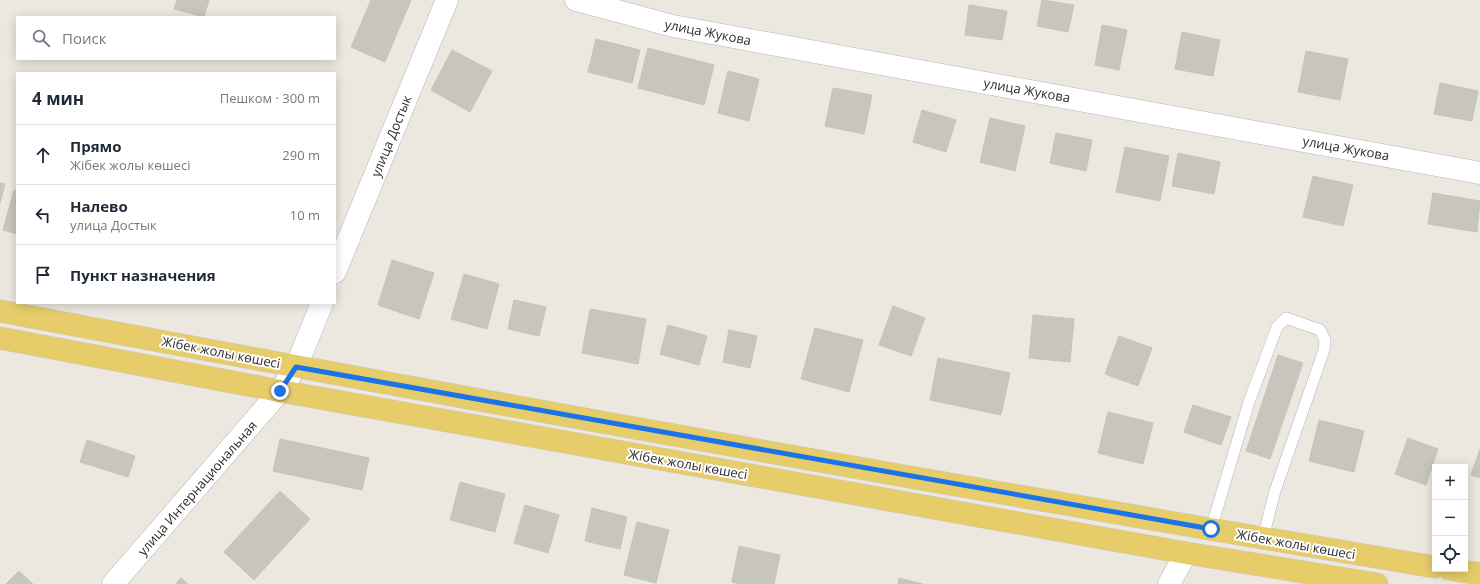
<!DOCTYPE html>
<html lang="ru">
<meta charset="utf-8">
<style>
body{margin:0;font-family:"Open Sans",sans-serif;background:#f6f6f7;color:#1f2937}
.controls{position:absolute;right:12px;bottom:12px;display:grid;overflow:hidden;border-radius:0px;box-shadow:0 2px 10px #0003}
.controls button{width:36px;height:36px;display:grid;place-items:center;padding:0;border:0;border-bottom:1px solid #e0e1e3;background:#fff;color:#1f2937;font:20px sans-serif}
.stop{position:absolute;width:12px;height:12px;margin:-9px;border:3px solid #1a73e8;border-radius:50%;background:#fff}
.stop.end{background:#1a73e8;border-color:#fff;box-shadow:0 1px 4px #0008}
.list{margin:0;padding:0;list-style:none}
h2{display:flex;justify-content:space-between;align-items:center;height:52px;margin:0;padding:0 16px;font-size:17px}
h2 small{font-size:13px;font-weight:400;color:#747a83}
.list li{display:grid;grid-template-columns:26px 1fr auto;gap:12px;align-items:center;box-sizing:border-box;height:60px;padding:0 16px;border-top:1px solid #e0e1e3}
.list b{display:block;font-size:15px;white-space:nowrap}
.list p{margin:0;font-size:13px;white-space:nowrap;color:#747a83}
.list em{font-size:13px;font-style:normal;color:#747a83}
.icon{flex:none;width:22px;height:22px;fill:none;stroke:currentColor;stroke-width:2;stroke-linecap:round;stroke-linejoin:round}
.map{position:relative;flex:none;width:1480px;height:584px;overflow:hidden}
.search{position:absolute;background:#fff;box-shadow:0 2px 10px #0003;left:16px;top:16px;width:320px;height:44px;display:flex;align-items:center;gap:10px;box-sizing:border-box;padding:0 14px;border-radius:0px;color:#747a83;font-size:15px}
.panel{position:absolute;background:#fff;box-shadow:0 2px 10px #0003;left:16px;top:72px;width:320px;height:232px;border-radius:0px}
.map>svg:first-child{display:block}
.building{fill:#c8c5be;stroke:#c8c3b9}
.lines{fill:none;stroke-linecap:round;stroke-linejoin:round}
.service-casing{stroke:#b3b5be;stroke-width:12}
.minor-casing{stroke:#b3b5be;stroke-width:23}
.primary-casing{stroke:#c8c8c8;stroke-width:23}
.service{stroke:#fff;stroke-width:11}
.minor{stroke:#fff;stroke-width:22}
.primary{stroke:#e7cc6a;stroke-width:22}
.route{stroke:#1a73e8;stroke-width:5}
.labels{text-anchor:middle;stroke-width:4;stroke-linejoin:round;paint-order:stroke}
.street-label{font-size:13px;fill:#2c2c2c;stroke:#fff}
</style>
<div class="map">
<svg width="1480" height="584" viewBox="0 0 1480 584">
<rect width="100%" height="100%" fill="#ece7df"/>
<g class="building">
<path d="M177,0H209L204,17L174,9Z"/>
<path d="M371,0H411L385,62L351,47Z"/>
<path d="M1042,0L1074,5L1068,32L1037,26Z"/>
<path d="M969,5L1007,11L1002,40L965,35Z"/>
<path d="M1102,25L1127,30L1119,70L1095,65Z"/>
<path d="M1182,32L1220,40L1213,76L1175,69Z"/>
<path d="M596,39L640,50L632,83L588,72Z"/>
<path d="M648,48L714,65L704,105L638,88Z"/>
<path d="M452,50L492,71L470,112L431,90Z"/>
<path d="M1306,51L1348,59L1340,100L1298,92Z"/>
<path d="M728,71L759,79L749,121L718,113Z"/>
<path d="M1440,83L1478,91L1472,121L1434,114Z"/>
<path d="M833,88L872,95L864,134L825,126Z"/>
<path d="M922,110L956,120L946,152L913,142Z"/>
<path d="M990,118L1025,126L1015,171L980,162Z"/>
<path d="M1056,133L1092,140L1086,171L1050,163Z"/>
<path d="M1125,147L1169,156L1160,201L1116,192Z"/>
<path d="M1178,153L1220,162L1214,194L1172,186Z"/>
<path d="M1313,176L1353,185L1343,226L1303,217Z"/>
<path d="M0,183L5,184L0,203Z"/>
<path d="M14,190L17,191V234L3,230Z"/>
<path d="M1433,193L1480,201L1477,232L1428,224Z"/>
<path d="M392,260L434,273L419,319L378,305Z"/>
<path d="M464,274L499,284L487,329L451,319Z"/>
<path d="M514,300L546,307L539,336L508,329Z"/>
<path d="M893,306L925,318L911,356L879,345Z"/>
<path d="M590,309L646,319L638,364L582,353Z"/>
<path d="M1033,315L1074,319L1070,362L1029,358Z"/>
<path d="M668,325L707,336L699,365L660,354Z"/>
<path d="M815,328L863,340L849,392L801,379Z"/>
<path d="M729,330L757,336L750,368L723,362Z"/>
<path d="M1119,336L1152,348L1138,386L1105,374Z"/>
<path d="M1278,355L1303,363L1270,459L1246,451Z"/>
<path d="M938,358L1010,373L1001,415L930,400Z"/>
<path d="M1193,405L1231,417L1221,445L1184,432Z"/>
<path d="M1108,412L1153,423L1143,464L1098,453Z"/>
<path d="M1319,420L1364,431L1354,472L1309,461Z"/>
<path d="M1408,438L1438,449L1426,485L1395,474Z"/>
<path d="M280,439L369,458L362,490L273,471Z"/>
<path d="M87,440L135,456L128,477L80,462Z"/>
<path d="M1480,449V478L1471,475Z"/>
<path d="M460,482L505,494L495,532L450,520Z"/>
<path d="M280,491L310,519L254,580L224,552Z"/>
<path d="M525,505L559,515L548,553L514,543Z"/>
<path d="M592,508L627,517L620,549L585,541Z"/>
<path d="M637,522L669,530L656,583L624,575Z"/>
<path d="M739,546L780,555L774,584H741L732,582Z"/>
<path d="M19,571L33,584H6Z"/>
<path d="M181,578L188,584H176Z"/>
<path d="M899,578L923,584H898Z"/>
</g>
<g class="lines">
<g class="service-casing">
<path id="service" d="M1211,529L1249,402L1277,327L1286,318L1320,330L1325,340L1324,350L1275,491L1263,538"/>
</g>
<g class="minor-casing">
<g id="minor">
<path d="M576,0L673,26L1480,173"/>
<path d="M335,272L447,0"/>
<path d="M113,584L280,391L296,367L322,303"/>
<path d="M1169,584L1186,553"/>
</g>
</g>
<g class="primary-casing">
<g id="primary">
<path d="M0,311C477,401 956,487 1435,567"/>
<path d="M0,338L280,391L1186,553L1377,584"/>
<path d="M1449,569L1480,574"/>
</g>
</g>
<use href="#service" class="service"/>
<use href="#minor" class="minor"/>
<use href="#primary" class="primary"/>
</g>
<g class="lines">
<path class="route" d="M280,391L296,367L1211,529"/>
</g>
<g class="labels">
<g class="street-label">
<text transform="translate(708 32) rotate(11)" y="5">улица Жукова</text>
<text transform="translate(1027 90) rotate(10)" y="5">улица Жукова</text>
<text transform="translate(391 136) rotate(-68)" y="5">улица Достык</text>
<text transform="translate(1346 148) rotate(10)" y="5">улица Жукова</text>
<text transform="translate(221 352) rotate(11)" y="5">Жібек жолы көшесі</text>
<text transform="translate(688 464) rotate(10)" y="5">Жібек жолы көшесі</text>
<text transform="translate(197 488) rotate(-49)" y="5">улица Интернациональная</text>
<text transform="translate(1296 544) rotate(10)" y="5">Жібек жолы көшесі</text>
</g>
</g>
</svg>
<div class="controls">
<button>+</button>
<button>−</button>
<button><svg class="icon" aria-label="locate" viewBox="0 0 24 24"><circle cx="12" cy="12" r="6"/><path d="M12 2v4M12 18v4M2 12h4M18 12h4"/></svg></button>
</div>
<div class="stop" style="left:1211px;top:529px"></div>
<div class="stop end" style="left:280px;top:391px"></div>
<div class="search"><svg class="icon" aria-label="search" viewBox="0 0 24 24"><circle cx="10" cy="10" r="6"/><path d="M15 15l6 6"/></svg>Поиск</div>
<section class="panel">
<h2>4 мин<small>Пешком · 300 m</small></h2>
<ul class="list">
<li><svg class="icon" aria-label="ahead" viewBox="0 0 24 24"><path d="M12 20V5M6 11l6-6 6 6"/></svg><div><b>Прямо</b><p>Жібек жолы көшесі</p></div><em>290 m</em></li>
<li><svg class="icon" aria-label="left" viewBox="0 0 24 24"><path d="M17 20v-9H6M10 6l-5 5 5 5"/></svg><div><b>Налево</b><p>улица Достык</p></div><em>10 m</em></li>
<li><svg class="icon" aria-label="arrive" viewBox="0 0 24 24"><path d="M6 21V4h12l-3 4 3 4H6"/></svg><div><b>Пункт назначения</b></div></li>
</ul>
</section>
</div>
